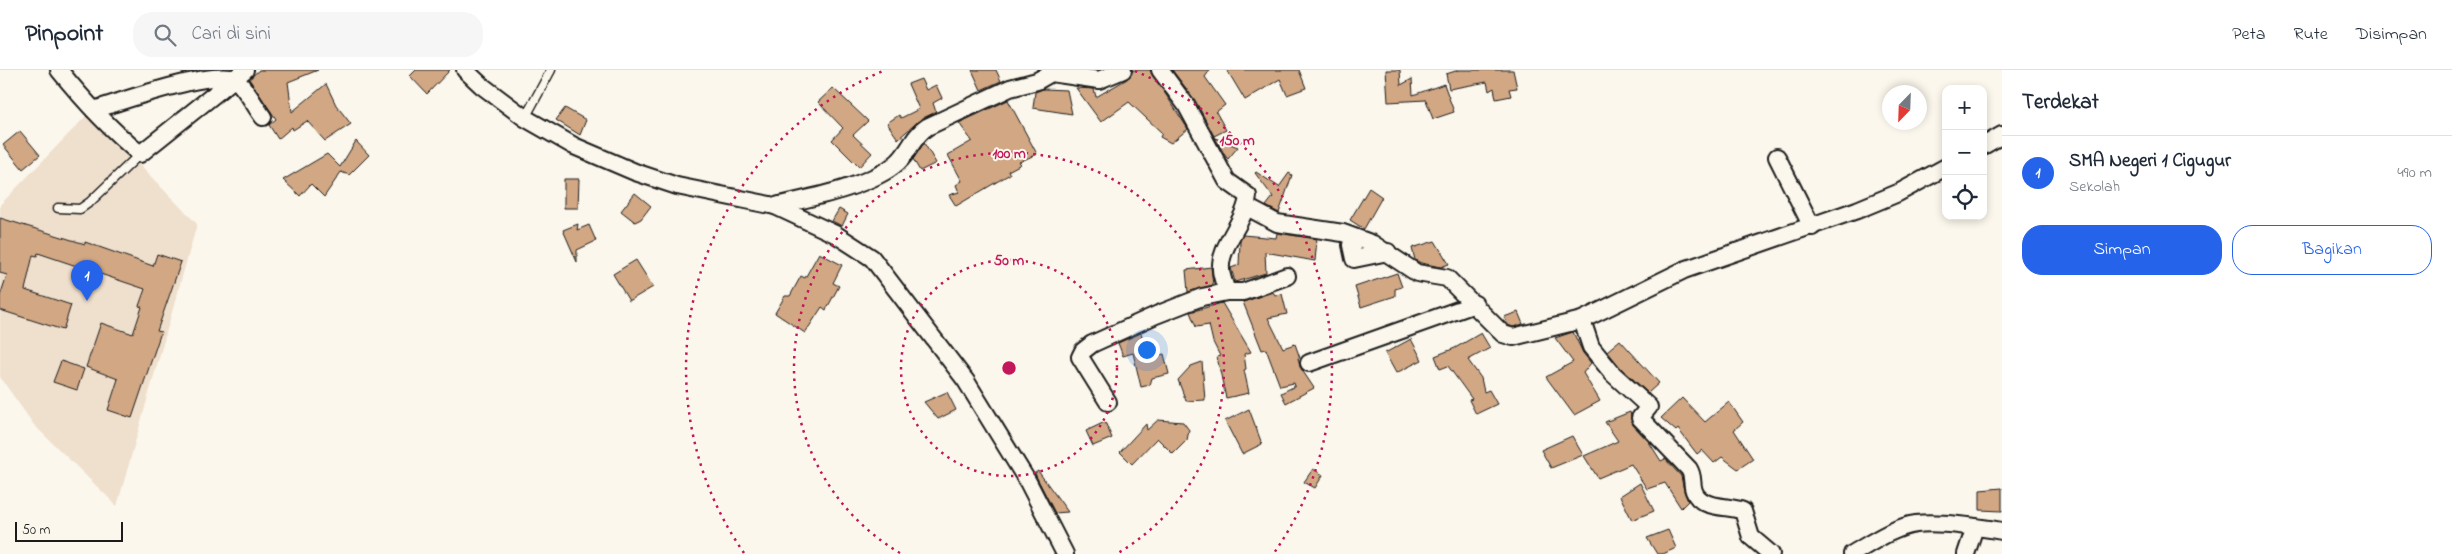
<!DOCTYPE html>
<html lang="id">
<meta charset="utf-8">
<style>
body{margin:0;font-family:"Indie Flower",sans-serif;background:#f6f6f7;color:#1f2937}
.controls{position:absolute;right:15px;top:15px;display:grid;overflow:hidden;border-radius:10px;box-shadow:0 2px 8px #0003}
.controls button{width:45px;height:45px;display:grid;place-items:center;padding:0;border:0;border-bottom:1px solid #e0e1e3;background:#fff;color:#1f2937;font:25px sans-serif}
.compass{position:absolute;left:1882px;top:15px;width:45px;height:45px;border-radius:50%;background:#fff;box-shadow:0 2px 8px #0003;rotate:203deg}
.scale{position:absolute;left:15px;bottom:12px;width:108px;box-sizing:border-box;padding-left:5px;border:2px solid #1c1c1c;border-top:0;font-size:14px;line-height:18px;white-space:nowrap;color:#1c1c1c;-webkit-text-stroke:4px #fbf7ec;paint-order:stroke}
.you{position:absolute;left:1146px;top:279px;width:18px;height:18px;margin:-12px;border:4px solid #fff;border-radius:50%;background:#1a73e8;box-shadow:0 0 0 8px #1a73e833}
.badge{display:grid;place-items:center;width:32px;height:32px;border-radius:50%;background:#2563eb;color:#fff;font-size:16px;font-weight:700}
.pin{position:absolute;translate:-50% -41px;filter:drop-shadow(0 1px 2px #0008)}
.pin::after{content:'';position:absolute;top:26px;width:18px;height:15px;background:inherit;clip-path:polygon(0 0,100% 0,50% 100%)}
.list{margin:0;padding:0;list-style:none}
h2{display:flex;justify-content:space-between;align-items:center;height:65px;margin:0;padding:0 20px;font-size:21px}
h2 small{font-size:16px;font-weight:400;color:#747a83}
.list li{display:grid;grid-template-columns:32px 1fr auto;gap:15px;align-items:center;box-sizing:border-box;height:75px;padding:0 20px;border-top:1px solid #e0e1e3}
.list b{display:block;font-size:19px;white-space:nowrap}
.list p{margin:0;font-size:16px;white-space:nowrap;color:#747a83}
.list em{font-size:16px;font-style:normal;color:#747a83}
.actions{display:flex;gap:10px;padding:15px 20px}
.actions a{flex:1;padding:11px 0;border:1px solid #2563eb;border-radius:20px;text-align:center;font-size:18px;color:#2563eb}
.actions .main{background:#2563eb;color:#fff}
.icon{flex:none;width:28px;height:28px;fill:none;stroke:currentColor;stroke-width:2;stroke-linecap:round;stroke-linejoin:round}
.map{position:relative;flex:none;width:2002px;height:484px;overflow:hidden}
header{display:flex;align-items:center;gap:30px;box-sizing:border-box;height:70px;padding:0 25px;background:#fff;border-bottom:1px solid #e0e1e3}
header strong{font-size:24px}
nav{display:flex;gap:28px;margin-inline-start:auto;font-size:18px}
.search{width:350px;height:45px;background:#f6f6f7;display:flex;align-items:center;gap:12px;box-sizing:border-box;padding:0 18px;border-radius:20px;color:#747a83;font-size:19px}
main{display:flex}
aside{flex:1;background:#fff}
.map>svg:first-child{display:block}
.built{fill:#efdfcd}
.building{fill:#d2a784;stroke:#1c1c1c}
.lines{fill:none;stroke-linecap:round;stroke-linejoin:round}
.service-casing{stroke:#1c1c1c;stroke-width:11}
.minor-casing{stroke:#1c1c1c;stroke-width:20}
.service{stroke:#fbf7ec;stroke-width:8}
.minor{stroke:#fbf7ec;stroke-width:16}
.ring{fill:none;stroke:#c2185b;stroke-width:2.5;stroke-dasharray:2.5 5}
.centre{fill:#c2185b;stroke:#fbf7ec;stroke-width:2.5}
.ring-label{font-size:15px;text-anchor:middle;font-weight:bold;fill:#c2185b;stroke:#fbf7ec;stroke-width:4;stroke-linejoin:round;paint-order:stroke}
</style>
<header>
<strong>Pinpoint</strong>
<div class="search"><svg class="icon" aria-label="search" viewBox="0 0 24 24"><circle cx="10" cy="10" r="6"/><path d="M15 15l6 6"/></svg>Cari di sini</div>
<nav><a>Peta</a><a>Rute</a><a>Disimpan</a></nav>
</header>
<main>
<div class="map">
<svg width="2002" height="484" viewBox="0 0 2002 484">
<rect width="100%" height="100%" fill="#fbf7ec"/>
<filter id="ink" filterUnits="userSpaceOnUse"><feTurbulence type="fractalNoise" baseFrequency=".02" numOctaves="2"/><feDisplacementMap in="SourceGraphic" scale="10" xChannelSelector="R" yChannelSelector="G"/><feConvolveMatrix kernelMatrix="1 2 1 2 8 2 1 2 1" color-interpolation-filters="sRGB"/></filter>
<g filter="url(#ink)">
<path class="built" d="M89,43L197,154L117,436L34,355L0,307V135Z"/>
<g class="building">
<path d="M259,0H318L288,12L292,42L326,14L336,35L351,54L325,71L307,51L293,60L292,57L278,69L269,55L276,49L249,9Z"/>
<path d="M416,0H450L427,24L410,6Z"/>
<path d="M972,0H996L1001,11L981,20Z"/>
<path d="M1133,0H1150L1188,59L1171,73L1160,67L1162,63L1129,32L1101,52L1076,18L1094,19L1096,27L1127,9Z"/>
<path d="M1172,0H1210L1205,7L1225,35L1216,42L1226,60L1214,66L1195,30Z"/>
<path d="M1227,0H1299L1306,18L1287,25L1280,9L1245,30Z"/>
<path d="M1386,0H1400L1401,15L1412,9L1413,25L1444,14L1454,42L1433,49L1426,30L1388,32Z"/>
<path d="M1459,0H1513L1517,18L1509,19L1511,26L1496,29L1494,18L1489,21L1487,12L1449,19L1446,4Z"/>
<path d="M921,9L926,20L936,15L942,28L933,33L936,42L921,49L898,69L887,53L899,45L901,48L919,39L908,14Z"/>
<path d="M833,18L868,51L853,65L872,83L859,97L832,70L843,58L818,32Z"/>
<path d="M1043,19L1067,20L1072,44L1033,38L1035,22Z"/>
<path d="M1008,30L1037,84L1019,92L1021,94L1008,101L1010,104L956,136L949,125L959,122L956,115L962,111L948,85L972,71L959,53Z"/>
<path d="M565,38L586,50L580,65L556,50Z"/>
<path d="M20,61L40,85L23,99L3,75Z"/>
<path d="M1215,68L1238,77L1228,89L1226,87Z"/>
<path d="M356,71L369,85L349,105L341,102L324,127L311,114L300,126L283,110L327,84L340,97Z"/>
<path d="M924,73L936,93L920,101L913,89Z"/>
<path d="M1256,102L1279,117L1289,103L1292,105L1279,143L1266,136L1273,127L1255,103Z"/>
<path d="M564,109H579L578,138H564Z"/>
<path d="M1369,118L1382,127L1364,159L1350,150Z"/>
<path d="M635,123L651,136L641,149L635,152L621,141Z"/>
<path d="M839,139L848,144L842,156L832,151Z"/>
<path d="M0,148L85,174V172L153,196L157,184L181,192L157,261L161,262L132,348L108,340L118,309L86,297L101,253L133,264L142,237L139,236L145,219L38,183L37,186L33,185L25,220L71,235L63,260L0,240V226L7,205L0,203Z"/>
<path d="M578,154L577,160L589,155L596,171L577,180V192L563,160Z"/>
<path d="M1277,163L1317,169L1315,191L1265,182L1266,203L1235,212L1231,198L1239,195L1240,171L1243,165L1276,168Z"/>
<path d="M1435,171L1449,194L1441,197L1421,193L1415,190L1412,178Z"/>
<path d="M819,183L842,195L833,213L839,216L826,240L822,237L805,263L775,243L785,226H790L801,206L805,208Z"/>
<path d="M636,190L653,217L629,231L613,204Z"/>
<path d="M1211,197L1213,215L1188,222L1186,200Z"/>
<path d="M1397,203L1402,217L1395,219V226L1361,237L1355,217Z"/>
<path d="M1273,222L1275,225L1282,224L1287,244L1268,248L1283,278L1295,274L1300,288H1298L1300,297L1314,318L1286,333L1281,323L1295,316L1294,313L1280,316L1266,279L1262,280L1243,232Z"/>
<path d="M1222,233L1251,282L1244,284L1246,299L1244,300L1249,323L1226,328L1217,287L1220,286L1213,272L1209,255L1196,257L1190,242Z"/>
<path d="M1518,242L1523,254L1513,257L1508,255L1504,247Z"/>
<path d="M1573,262L1583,283L1591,293L1583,303L1600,331L1574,345L1546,307L1573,292L1555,268Z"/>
<path d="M1141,263L1149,287L1164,284L1169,304L1152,308L1150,315L1141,317L1133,283L1123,286L1118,273Z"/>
<path d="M1481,263L1490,278L1468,290L1481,308L1484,322L1489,320L1497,334L1476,344L1469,330L1472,329L1448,296L1440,299L1435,286L1455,278Z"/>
<path d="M1411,269L1422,290L1396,303L1385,283Z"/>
<path d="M1620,270L1659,313L1648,323L1620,297L1607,281Z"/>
<path d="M61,291L84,299L77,320L53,312Z"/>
<path d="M1202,292L1205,330L1186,331L1178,310L1191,296Z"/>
<path d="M947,322L956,340L938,349L924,332Z"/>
<path d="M1682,328L1705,352L1729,332L1743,352L1734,360L1753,389L1738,399L1722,387L1714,393L1702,380L1697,384L1678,359L1676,361L1661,348Z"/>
<path d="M1249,339L1262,374L1242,384L1225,351Z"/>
<path d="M1630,342L1633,355L1649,372L1661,391L1665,389L1681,406L1684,421L1688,431L1681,438L1665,413L1647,419L1631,394L1598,408L1584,386L1618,371L1605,352Z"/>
<path d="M1158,350L1183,352L1189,360L1187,370L1173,384L1157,368L1132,394L1120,382L1146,354L1147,360Z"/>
<path d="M1105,352L1112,368L1093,376L1086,361Z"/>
<path d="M1572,366L1583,385L1551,398L1541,380Z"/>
<path d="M1313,399L1323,405L1315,418L1304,412Z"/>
<path d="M1038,401L1068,442L1055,443L1037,408L1035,403Z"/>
<path d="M1640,413L1654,441L1632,450L1620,426Z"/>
<path d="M2002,418V441L1980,440V420Z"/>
<path d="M1668,460L1676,478L1663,484H1657L1647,468Z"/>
</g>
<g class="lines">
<g class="service-casing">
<g id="service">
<path d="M525,48L551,0"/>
<path d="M58,138L80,139L90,132L140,84"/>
</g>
</g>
<g class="minor-casing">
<g id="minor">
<path d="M59,0C84,31 110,59 140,84L245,0"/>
<path d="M465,0L481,15L525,48L574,76L635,102L677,116L775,136L835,164L872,188L966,311L1028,412L1065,484"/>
<path d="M1160,0L1186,35L1227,111L1248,126C1246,151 1219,176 1221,199C1221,206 1225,215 1227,222"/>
<path d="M94,40C121,31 211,0 235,9C246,18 254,35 263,47"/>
<path d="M1983,76L2002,65"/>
<path d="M1777,87L1812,157"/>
<path d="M775,136C810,128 872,116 898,92C910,81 913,66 927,57L1010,18L1037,11L1051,3L1099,10L1123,0"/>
<path d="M1247,137L1277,153L1343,163L1373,174L1417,203L1447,208L1503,264L1513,267L1582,250L1684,200L1857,140L1898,123L1946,97"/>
<path d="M1351,175L1354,189L1388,182"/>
<path d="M1582,250L1591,277L1613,304L1649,337L1640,348L1689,399C1694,407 1691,413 1694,421C1701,440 1729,435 1743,441L1751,467L1771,484"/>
<path d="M1309,293L1475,234"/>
<path d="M1108,332L1080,287L1083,281L1092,274L1156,245L1202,227L1227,222H1243L1287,206"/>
<path d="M1852,484C1871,473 1894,457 1916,454C1940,451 1978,457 2002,461"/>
<path d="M1966,484L1975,457"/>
</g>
</g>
<use href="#service" class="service"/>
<use href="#minor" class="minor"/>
</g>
</g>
<g class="ring">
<circle cx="1009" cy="298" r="108"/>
<path d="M900 483A215 215 0 1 1 1118 483"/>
<path d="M744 483A323 323 0 0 1 883 1M1135 1A323 323 0 0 1 1274 483"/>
</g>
<circle cx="1009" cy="298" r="8" class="centre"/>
<g class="ring-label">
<text x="1237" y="75">150 m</text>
<text x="1009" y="88">100 m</text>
<text x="1009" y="195">50 m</text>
</g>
</svg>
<div class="controls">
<button>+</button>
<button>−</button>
<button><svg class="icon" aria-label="locate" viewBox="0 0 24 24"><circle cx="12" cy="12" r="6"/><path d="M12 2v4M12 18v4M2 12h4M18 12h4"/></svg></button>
</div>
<svg class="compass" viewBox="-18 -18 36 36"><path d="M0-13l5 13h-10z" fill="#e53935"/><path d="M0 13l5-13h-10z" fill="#747a83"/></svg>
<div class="scale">50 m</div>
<div class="you"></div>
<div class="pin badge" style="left:87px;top:231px">1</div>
</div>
<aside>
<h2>Terdekat<small></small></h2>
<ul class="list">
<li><span class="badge">1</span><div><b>SMA Negeri 1 Cigugur</b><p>Sekolah</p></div><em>490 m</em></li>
</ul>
<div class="actions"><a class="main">Simpan</a><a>Bagikan</a></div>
</aside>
</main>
